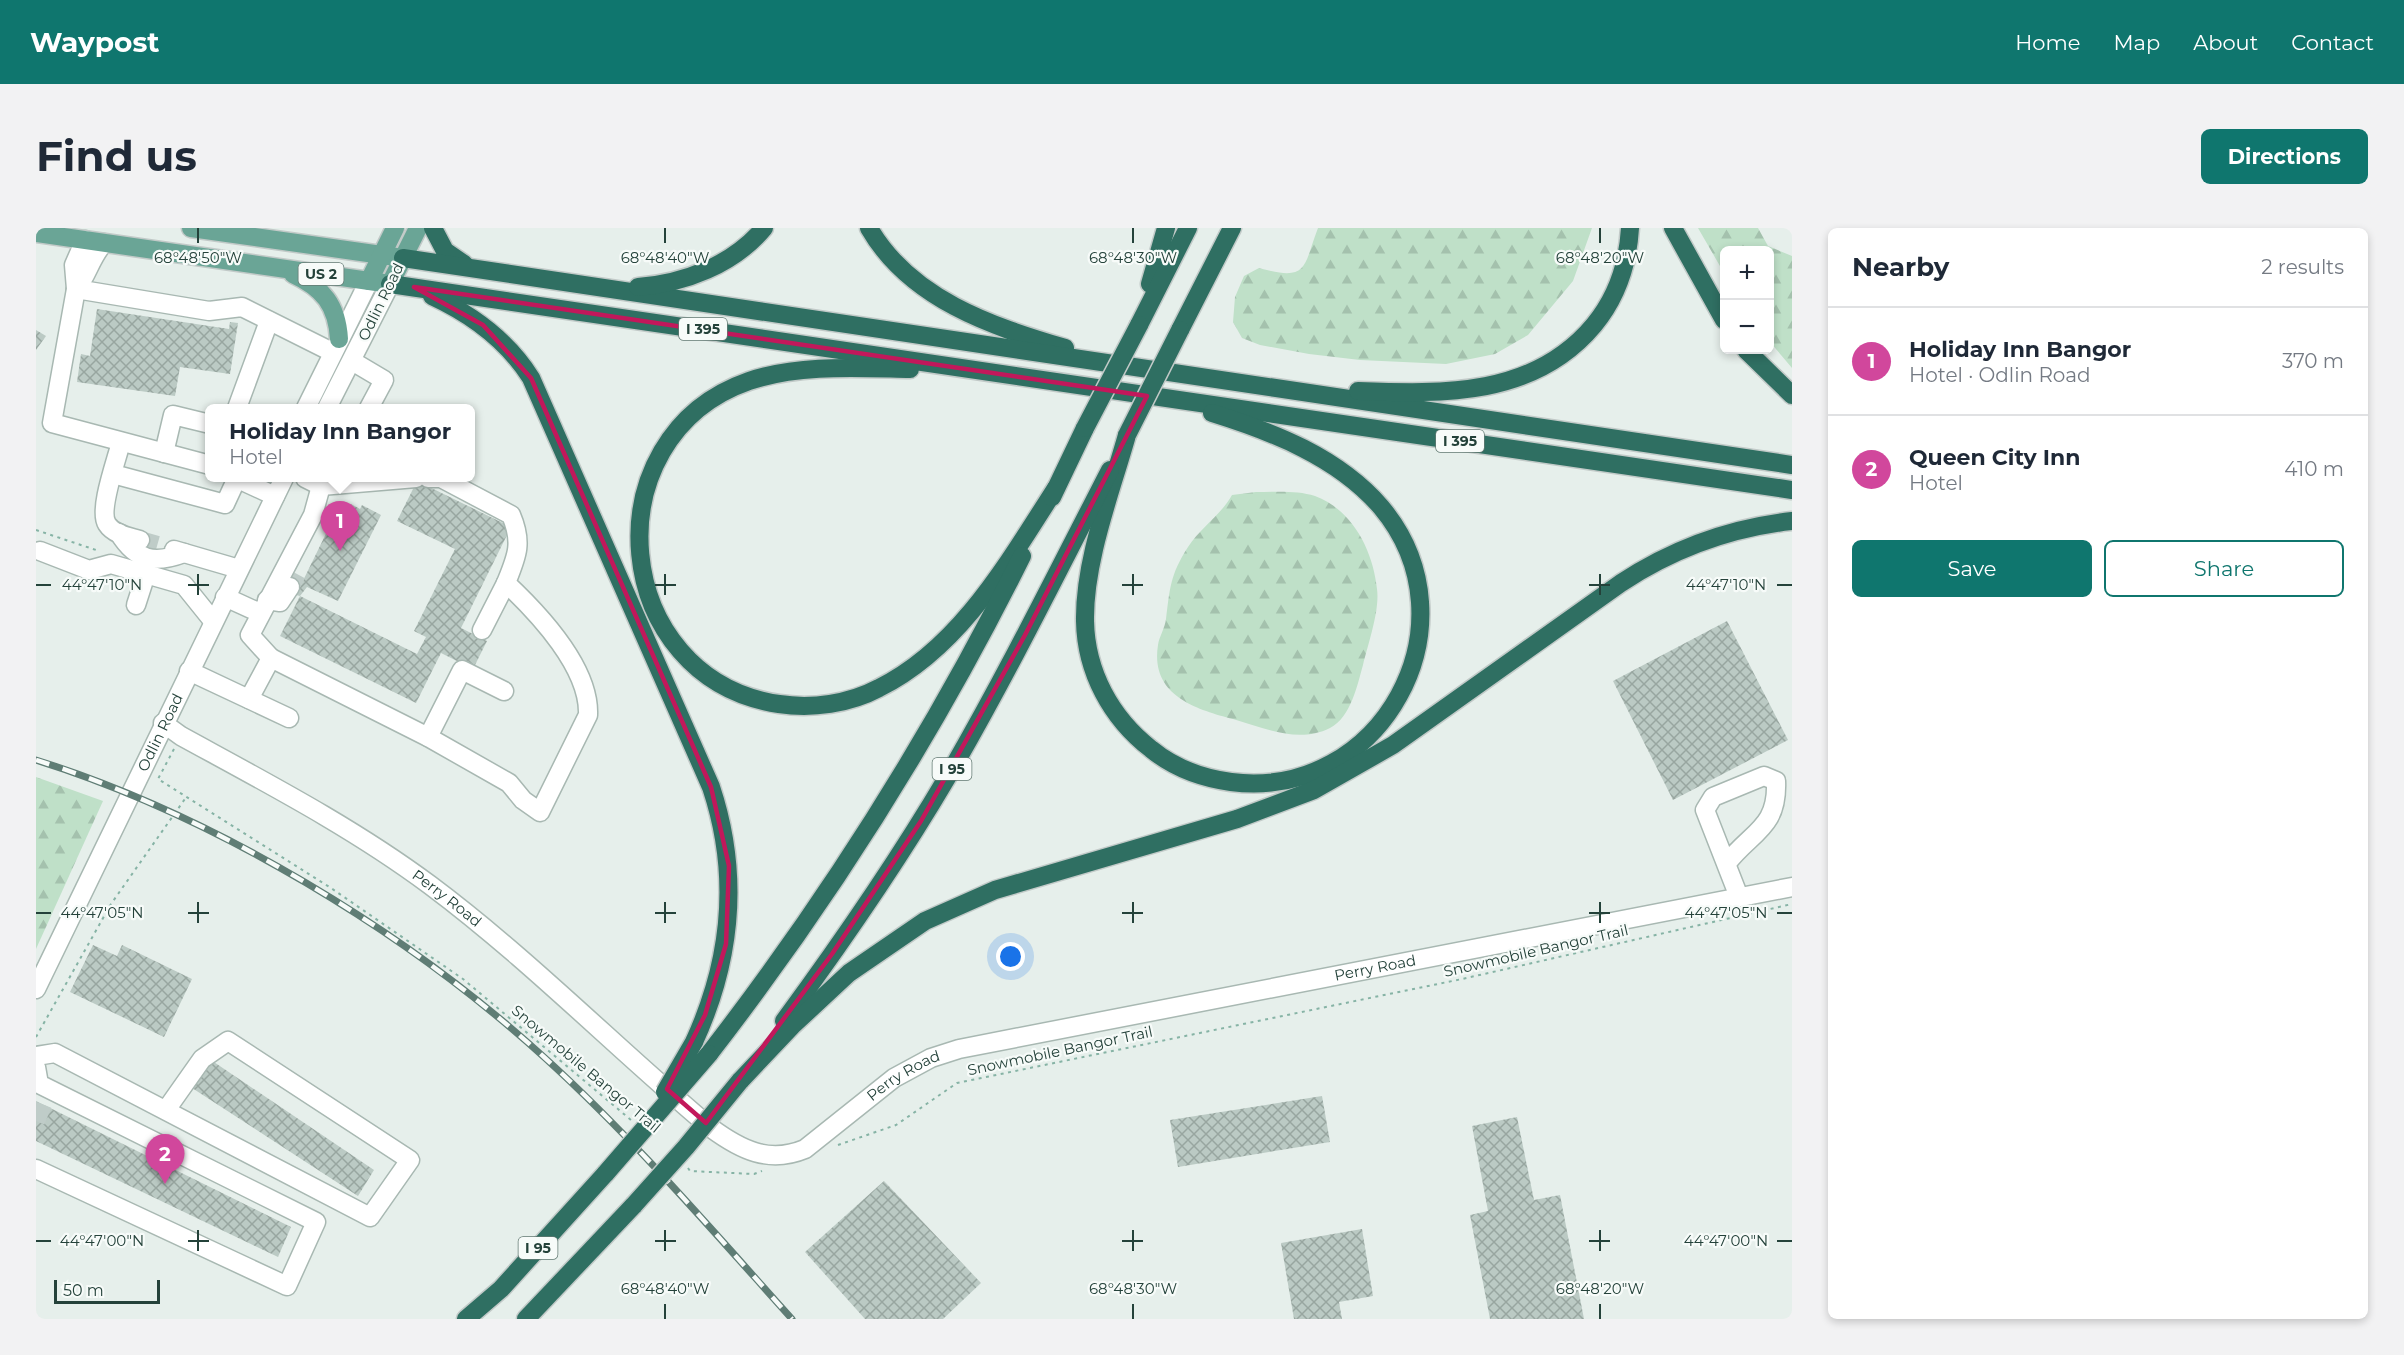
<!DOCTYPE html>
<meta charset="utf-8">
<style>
body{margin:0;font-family:Montserrat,sans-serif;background:#f2f2f3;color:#1f2937}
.controls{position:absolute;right:18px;top:18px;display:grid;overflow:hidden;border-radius:9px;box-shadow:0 3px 9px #0003}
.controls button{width:54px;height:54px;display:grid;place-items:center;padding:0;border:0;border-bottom:2px solid #e0e1e3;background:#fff;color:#1f2937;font:30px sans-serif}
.scale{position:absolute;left:18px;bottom:15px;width:106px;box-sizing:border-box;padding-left:6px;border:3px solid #24423a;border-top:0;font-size:16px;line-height:21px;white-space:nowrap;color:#24423a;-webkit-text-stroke:4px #f7fbf9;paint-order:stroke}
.you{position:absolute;left:975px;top:729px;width:21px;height:21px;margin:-15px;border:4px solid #fff;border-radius:50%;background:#1a73e8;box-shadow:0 0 0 9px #1a73e833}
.badge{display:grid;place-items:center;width:39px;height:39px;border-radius:50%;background:#0f766e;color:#fff;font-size:20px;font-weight:700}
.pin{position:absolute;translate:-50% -50px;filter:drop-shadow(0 2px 3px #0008)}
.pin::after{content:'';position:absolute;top:32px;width:21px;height:18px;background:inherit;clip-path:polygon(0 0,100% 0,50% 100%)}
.popup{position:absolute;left:169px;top:176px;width:270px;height:78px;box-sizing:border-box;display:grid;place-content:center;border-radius:9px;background:#fff;filter:drop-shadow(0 2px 4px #0005);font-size:20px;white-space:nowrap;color:#747a83}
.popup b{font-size:22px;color:#1f2937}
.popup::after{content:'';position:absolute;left:50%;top:100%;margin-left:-12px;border:12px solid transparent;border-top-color:#fff}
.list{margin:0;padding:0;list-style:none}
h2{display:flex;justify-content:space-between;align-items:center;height:78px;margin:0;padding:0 24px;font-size:26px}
h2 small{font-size:20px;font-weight:400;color:#747a83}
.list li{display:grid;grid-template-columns:39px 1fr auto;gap:18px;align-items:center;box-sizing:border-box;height:108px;padding:0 24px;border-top:2px solid #e0e1e3}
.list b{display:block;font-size:22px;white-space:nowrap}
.list p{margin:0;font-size:20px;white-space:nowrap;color:#747a83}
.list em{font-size:20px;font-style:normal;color:#747a83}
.actions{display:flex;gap:12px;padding:18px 24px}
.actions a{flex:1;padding:14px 0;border:2px solid #0f766e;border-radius:9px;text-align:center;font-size:21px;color:#0f766e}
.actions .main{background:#0f766e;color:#fff}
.map{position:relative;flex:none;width:1756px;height:1091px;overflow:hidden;border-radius:9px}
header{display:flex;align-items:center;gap:36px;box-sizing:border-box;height:84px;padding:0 30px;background:#0f766e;color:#fff}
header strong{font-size:28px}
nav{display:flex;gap:33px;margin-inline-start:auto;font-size:21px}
.intro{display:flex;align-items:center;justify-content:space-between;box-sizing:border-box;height:144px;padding:0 36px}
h1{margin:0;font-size:42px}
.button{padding:15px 27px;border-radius:9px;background:#0f766e;color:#fff;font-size:21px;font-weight:700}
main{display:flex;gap:36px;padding:0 36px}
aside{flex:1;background:#fff;border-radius:9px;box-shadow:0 3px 9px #0003}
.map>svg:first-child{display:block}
.forest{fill:url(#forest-firs)}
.building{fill:url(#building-cross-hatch)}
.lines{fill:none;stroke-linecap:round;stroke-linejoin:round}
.minor-tunnel{stroke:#bfccc8;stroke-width:18;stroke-dasharray:18 9;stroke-linecap:butt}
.minor-casing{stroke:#a8b8b2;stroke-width:21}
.major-casing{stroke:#c2cac8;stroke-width:21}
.highway-casing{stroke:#c2cac8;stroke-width:21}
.path{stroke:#86b3a5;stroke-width:2;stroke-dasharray:3 4.5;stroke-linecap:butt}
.minor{stroke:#fff;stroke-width:18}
.major{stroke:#6aa596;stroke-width:18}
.highway{stroke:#2f6f62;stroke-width:18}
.rail-casing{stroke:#5f7d75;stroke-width:7}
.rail{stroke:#f7fbf9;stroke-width:4.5;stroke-dasharray:14;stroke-linecap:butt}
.highway-bridge-casing{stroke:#c2cac8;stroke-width:21;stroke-linecap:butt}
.highway-bridge{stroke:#2f6f62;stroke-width:18}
.marked{fill:none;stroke:#c2185b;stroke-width:4.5;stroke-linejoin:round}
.ticks{fill:none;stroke:#24423a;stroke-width:2}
.labels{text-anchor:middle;stroke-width:4.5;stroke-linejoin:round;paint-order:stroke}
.shield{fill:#f7fbf9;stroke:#637a73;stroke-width:1.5}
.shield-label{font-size:14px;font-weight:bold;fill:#24423a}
.street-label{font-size:15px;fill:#24423a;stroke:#f7fbf9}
.ticks-label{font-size:15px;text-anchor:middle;fill:#24423a;stroke:#f7fbf9;stroke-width:4.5;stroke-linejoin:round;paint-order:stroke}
</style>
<header>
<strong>Waypost</strong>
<nav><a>Home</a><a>Map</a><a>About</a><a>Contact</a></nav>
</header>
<div class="intro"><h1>Find us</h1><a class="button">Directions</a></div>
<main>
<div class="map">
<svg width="1756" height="1091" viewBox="0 0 1756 1091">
<defs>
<pattern id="forest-firs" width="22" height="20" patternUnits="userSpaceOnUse" patternTransform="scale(1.5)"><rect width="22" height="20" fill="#bfe0c8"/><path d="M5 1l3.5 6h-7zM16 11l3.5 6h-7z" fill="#a4c1ad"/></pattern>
<pattern id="building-cross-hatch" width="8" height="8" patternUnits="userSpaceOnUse" patternTransform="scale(1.5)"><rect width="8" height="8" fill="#bbcac4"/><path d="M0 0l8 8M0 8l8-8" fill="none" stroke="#98a6a0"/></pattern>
</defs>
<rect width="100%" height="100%" fill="#e6efeb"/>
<g class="forest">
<path d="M1282,0H1556L1537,53L1492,107L1459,126L1410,136L1324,132L1273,126L1224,117L1206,110L1197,94L1199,69L1208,48L1223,40C1273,54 1267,39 1282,0Z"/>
<path d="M1662,0H1722L1732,18L1756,28V140L1734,114V22H1688V45Z"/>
<path d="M1220,264C1238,264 1261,262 1279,268C1317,282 1337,323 1341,361C1344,382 1332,416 1327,437C1321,458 1315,489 1294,500C1262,516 1228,500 1197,491C1159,481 1114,467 1122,417C1123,409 1129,400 1130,391C1134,360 1134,347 1152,319C1165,299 1185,287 1196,267Z"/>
<path d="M0,549L67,573L0,721Z"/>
</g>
<g class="building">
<path d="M61,81L193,101L194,94L202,95L194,146L144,139L139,168L41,154L45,126L54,128Z"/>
<path d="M0,102L10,108L0,122Z"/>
<path d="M381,253L475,299L425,400L451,413L437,441L405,425L380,475L244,408L264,368L381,426L390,409L378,403L419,321L361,293Z"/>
<path d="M315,276L324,281L326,277L345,287L302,373L271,359L264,368L260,367L304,277L313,279Z"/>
<path d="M1691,393L1752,512L1637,572L1577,453Z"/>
<path d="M57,717L81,728L86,717L156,751L128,809L34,764Z"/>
<path d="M172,830L338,942L322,968L153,858Z"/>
<path d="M1286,868L1294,914L1142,939L1134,892Z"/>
<path d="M0,873L255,999L242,1029L0,913Z"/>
<path d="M1481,889L1498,972L1524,967L1548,1091H1454L1434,987L1452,983L1436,898Z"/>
<path d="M848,953L945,1055L907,1091H829L769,1024Z"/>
<path d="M1326,1001L1337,1068L1303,1074L1306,1091H1258L1245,1015Z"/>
</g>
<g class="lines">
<g class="minor-tunnel">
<path d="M104,312L129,319"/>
<path d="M254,359L261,346"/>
<path d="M0,893L7,876"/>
</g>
<g class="minor-casing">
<g id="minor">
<path d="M49,12L38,37L40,61L16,195L174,237"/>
<path d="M40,61L173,83L206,79L296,124"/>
<path d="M40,61C52,47 55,28 68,15"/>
<path d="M316,133L348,152L333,180"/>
<path d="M201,180L233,93"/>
<path d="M270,180L333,53"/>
<path d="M291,180L354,56"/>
<path d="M85,214C81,231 62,282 71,296C78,307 94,309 104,312"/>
<path d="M128,225L137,187L174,196"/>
<path d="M77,246L189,276L201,250"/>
<path d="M200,250L239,268"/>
<path d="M269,250L285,258L380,250"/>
<path d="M83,305C100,333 119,336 148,325"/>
<path d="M138,322L203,341"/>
<path d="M4,323L53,342L75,336L148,357L177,393"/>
<path d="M189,369L224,385"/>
<path d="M231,372L244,374L254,359"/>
<path d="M100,377L110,346"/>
<path d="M446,402L470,355"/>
<path d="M235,430L214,407L277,287L285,258"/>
<path d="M153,443L253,490"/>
<path d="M213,471L235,430L392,509L473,555L487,572L504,584L552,487C554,440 502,385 470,355C481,328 487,315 475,287L405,250H392"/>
<path id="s1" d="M127,495L145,508C229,554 316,599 394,657C493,731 580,820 675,900C705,922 733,936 769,921L858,850L895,830L923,821L1756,659"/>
<path d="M392,509L426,442L468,463"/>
<path d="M1691,635C1716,603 1742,600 1740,553L1728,548L1677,569L1669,582L1703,669"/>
<path id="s2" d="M0,761L248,250"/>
<path d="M0,828L19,825L334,989L374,932L192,813L166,831L130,882"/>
<path d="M0,839L3,856L280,994L251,1058L0,941"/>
</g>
</g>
<g class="major-casing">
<g id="major">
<path d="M155,0L367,30"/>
<path d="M0,5L354,56L382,0"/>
<path d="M257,46C287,60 301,77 303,111"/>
<path d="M333,53L359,0"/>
</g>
</g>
<g class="highway-casing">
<g id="highway">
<path d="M397,0L409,23L428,36"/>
<path d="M833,0C874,71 955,98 1029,120"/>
<path d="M1637,0L1688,92"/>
<path d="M367,30L1756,237"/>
<path d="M354,56L1756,262"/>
<path d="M1114,56L1130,0"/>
<path d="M602,59C649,55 697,37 728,0"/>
<path d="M396,68C437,87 471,112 495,150L675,559C704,646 696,731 658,814"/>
<path d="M1103,97L1152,0"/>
<path d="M1144,102L1196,0"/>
<path d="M1710,122L1756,167"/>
<path d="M874,141C822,140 763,136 713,153C552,209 574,451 743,476C776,481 813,476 843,460C924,420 973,333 1020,260"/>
<path d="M1322,163C1408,166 1498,169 1558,97C1581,69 1592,35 1594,0"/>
<path d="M1091,207C1075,264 1048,333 1049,393C1050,444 1075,490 1115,521C1138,540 1166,550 1195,554C1345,573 1443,396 1345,279C1302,229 1237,204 1176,185"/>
<path d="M1016,269L1049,200"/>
<path d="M748,793C806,714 862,633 912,548C970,448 1021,345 1074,242"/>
<path d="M673,826C794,670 898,505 986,328"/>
<path d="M704,853L756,798L813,745L889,693L959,662L1201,591L1278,562L1357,517L1585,355C1638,320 1693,300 1756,293"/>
<path d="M430,1091L465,1061L570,945"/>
<path d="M490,1091L598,977"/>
</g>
</g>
<g class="path">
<path d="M0,302L63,323"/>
<path d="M138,521L122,551L295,660L427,751L595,892"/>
<path d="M0,809L75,676L151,568"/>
<path d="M802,917L860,897L921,855L1426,751L1756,676"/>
<path d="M652,940L654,943L718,946L726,943"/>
</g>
<use href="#minor" class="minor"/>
<use href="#major" class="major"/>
<use href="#highway" class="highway"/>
<g class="rail-casing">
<path id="rail" d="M0,532C179,588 371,704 509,830C598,911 676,1002 756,1091"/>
</g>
<use href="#rail" class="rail"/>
<g class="highway-bridge-casing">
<g id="highway-bridge">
<path d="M1049,200L1103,97"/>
<path d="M1091,207L1144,102"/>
<path d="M629,864L658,814"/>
<path d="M570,945L673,826"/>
<path d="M598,977L650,919L704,853"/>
</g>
</g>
<use href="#highway-bridge" class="highway-bridge"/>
</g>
<path class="marked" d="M378,59L1111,168L989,407L885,593L796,726L670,895L631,861L669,787L690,716L693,638L675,559L495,150L447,97Z"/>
<path class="ticks" d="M162,0V15M629,0V15M1097,0V15M1564,0V15M162,346V367M629,346V367M1097,346V367M1564,346V367M0,357H15M152,357H173M619,357H640M1086,357H1107M1553,357H1574M1741,357H1756M162,674V695M629,674V695M1097,674V695M1564,674V695M0,685H15M152,685H173M619,685H640M1086,685H1107M1553,685H1574M1741,685H1756M162,1002V1023M629,1002V1023M1097,1002V1023M1564,1002V1023M0,1013H15M152,1013H173M619,1013H640M1086,1013H1107M1553,1013H1574M1741,1013H1756M629,1076V1091M1097,1076V1091M1564,1076V1091"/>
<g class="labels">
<g class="shield">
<rect x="262.5" y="35" width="45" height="22" rx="4.5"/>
<rect x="643" y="90" width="48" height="22" rx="4.5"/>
<rect x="1400" y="202" width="48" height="22" rx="4.5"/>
<rect x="896.5" y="530" width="39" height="22" rx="4.5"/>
<rect x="482.5" y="1009" width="39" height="22" rx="4.5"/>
</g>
<g class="shield-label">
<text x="285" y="51">US 2</text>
<text x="667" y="106">I 395</text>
<text x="1424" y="218">I 395</text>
<text x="916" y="546">I 95</text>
<text x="502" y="1025">I 95</text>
</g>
<g class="street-label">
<text transform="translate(345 74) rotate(-64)" y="5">Odlin Road</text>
<text dy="5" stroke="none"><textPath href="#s2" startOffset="285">Odlin Road</textPath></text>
<text dy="5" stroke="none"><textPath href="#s1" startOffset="334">Perry Road</textPath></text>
<text transform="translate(1500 723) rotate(-13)" y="5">Snowmobile Bangor Trail</text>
<text dy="5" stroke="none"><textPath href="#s1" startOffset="1395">Perry Road</textPath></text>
<text transform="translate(1024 823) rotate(-12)" y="5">Snowmobile Bangor Trail</text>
<text transform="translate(550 841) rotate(40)" y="5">Snowmobile Bangor Trail</text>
<text dy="5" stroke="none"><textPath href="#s1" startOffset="909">Perry Road</textPath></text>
</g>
</g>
<g class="ticks-label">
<text x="162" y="35">68°48'50"W</text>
<text x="629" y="35">68°48'40"W</text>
<text x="1097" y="35">68°48'30"W</text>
<text x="1564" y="35">68°48'20"W</text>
<text x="66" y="362">44°47'10"N</text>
<text x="1690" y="362">44°47'10"N</text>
<text x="66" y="690">44°47'05"N</text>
<text x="1690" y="690">44°47'05"N</text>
<text x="66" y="1018">44°47'00"N</text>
<text x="1690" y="1018">44°47'00"N</text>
<text x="629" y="1066">68°48'40"W</text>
<text x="1097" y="1066">68°48'30"W</text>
<text x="1564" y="1066">68°48'20"W</text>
</g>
</svg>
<div class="controls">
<button>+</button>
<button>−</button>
</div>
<div class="scale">50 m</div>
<div class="you"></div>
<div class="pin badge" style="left:304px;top:323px;background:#d1479c">1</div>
<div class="popup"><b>Holiday Inn Bangor</b>Hotel</div>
<div class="pin badge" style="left:129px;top:956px;background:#d1479c">2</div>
</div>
<aside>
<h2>Nearby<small>2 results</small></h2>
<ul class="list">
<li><span class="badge" style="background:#d1479c">1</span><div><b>Holiday Inn Bangor</b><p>Hotel · Odlin Road</p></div><em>370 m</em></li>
<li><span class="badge" style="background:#d1479c">2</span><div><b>Queen City Inn</b><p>Hotel</p></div><em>410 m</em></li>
</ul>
<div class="actions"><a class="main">Save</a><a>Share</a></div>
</aside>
</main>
